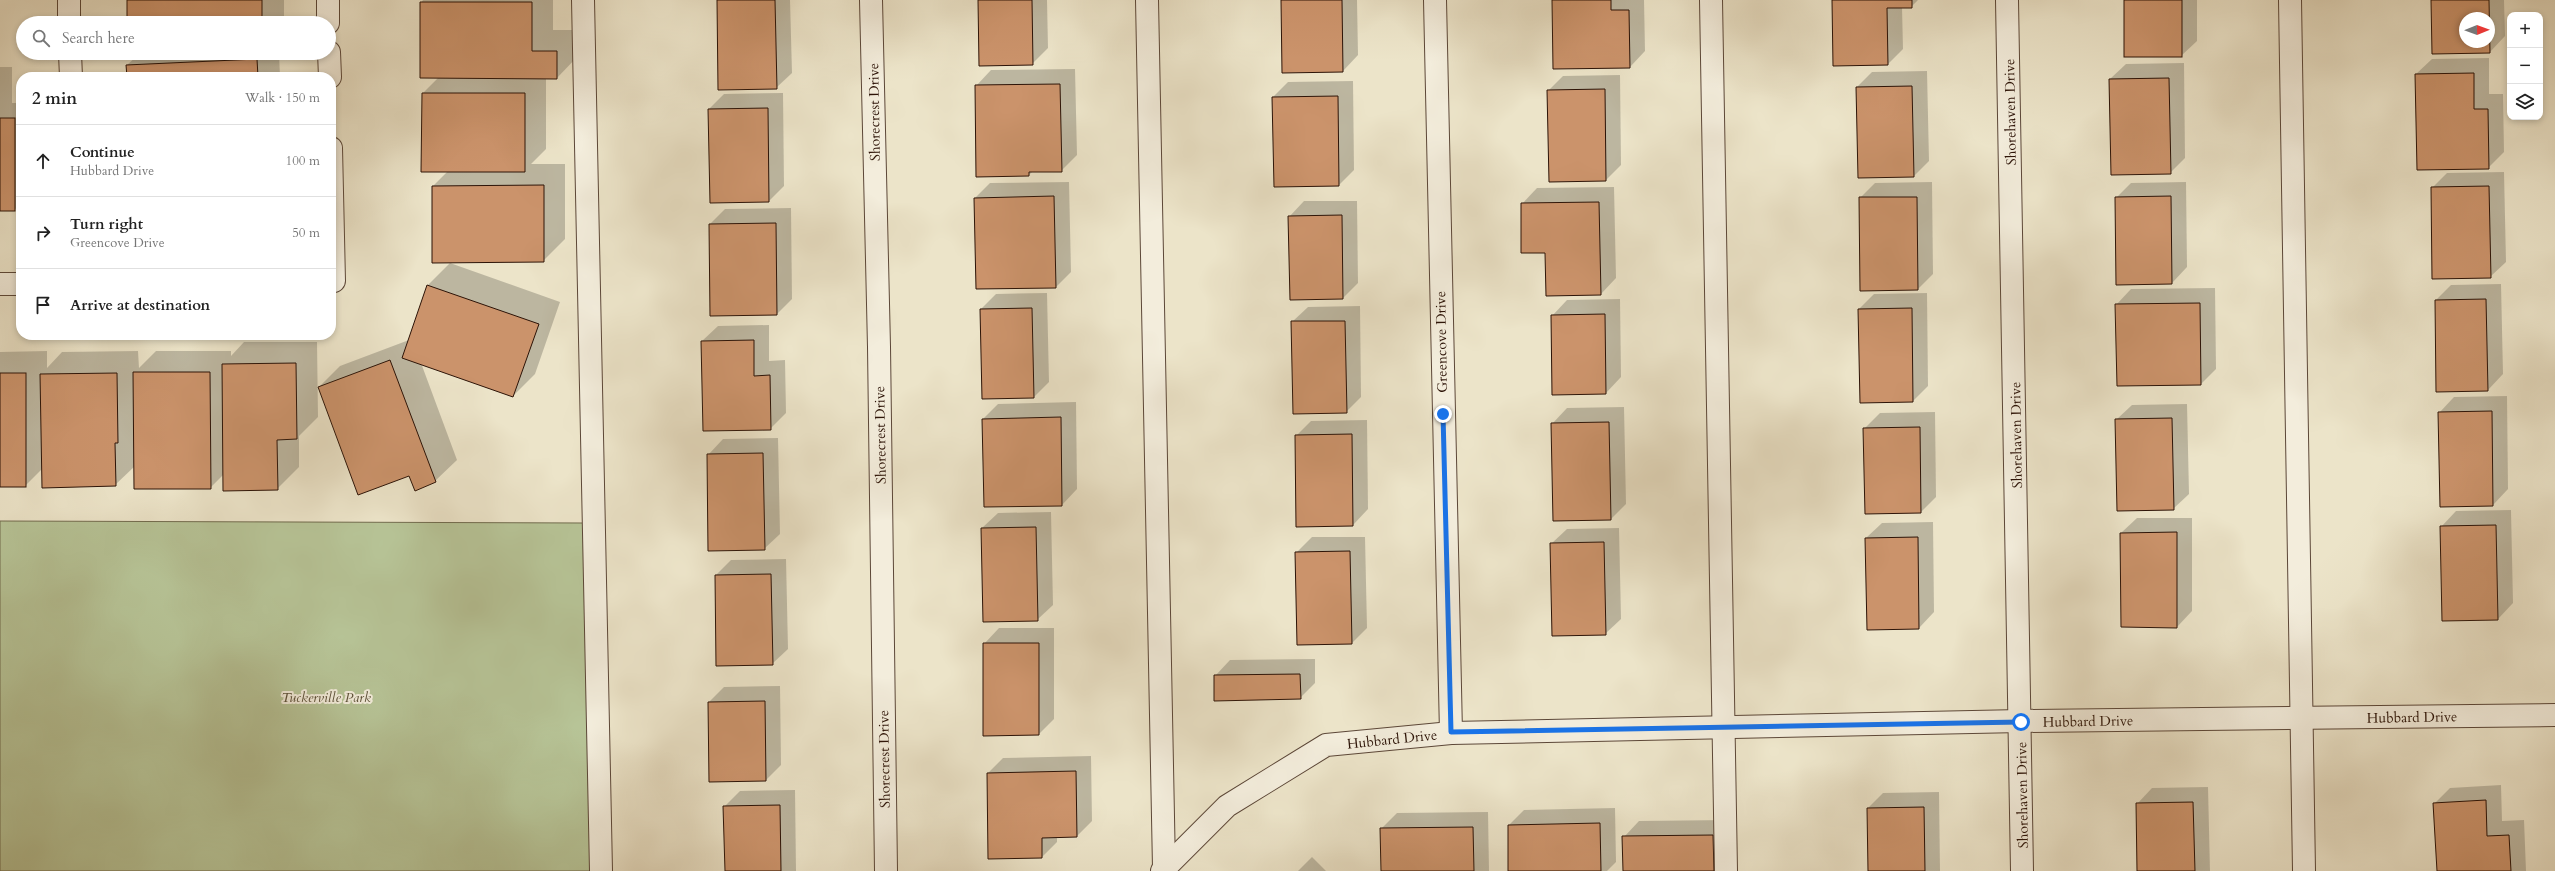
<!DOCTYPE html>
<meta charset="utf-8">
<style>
body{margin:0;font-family:Cardo,serif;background:#f2f2f2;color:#222}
.controls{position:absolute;right:12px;top:12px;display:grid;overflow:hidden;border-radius:8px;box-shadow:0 2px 6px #0003}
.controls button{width:36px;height:36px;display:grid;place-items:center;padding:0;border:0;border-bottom:1px solid #e0e0e0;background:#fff;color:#222;font:20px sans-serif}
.compass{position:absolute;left:2459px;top:12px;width:36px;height:36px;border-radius:50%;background:#fff;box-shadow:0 2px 6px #0003;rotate:89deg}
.stop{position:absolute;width:12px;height:12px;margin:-9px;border:3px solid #1a73e8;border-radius:50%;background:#fff}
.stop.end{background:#1a73e8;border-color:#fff;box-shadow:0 1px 4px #0008}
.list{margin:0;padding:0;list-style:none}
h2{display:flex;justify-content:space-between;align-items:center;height:52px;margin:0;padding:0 16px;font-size:17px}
h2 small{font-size:13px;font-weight:400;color:#767676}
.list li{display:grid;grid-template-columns:26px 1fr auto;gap:12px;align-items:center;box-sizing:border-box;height:72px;padding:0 16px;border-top:1px solid #e0e0e0}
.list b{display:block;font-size:15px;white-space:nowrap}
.list p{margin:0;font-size:13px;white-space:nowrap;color:#767676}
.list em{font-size:13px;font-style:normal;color:#767676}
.icon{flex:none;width:22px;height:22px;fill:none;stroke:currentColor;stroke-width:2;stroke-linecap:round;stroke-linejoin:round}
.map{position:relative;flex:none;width:2555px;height:871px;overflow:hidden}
.search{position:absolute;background:#fff;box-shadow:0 2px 6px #0003;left:16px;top:16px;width:320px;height:44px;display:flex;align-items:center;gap:10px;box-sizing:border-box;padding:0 14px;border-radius:22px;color:#767676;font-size:15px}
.panel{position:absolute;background:#fff;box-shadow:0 2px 6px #0003;left:16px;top:72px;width:320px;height:268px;border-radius:16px}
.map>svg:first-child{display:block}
.green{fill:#b7c497;stroke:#726c4f}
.shadow{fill:#0003;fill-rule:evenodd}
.building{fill:#cb936b;stroke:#2c1307;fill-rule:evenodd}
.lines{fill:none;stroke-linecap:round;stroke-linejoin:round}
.lane-casing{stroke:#5c4738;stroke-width:24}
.street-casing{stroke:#5c4738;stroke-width:24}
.lane{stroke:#f3eddc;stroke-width:22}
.street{stroke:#f3eddc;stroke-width:22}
.route{stroke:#1a73e8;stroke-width:5}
.labels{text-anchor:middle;stroke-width:4;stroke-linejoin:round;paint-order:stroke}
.street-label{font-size:14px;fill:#2c1307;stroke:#f3eddc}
.park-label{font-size:14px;font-style:italic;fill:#5d5139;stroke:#f3eddc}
</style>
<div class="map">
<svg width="2555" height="871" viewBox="0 0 2555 871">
<rect width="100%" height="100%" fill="#ece4c9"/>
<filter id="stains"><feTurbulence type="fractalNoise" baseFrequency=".005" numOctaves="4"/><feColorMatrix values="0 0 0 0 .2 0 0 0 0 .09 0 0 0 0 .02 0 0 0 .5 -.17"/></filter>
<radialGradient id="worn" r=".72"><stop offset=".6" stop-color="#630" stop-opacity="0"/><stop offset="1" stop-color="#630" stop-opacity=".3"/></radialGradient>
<path class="green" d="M0,521L585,523L591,871H0Z"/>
<g class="shadow">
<rect x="128" y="0" width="156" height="23"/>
<path d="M423,0H553V30H578V56L557,78H546V149L531,164H565V239L543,261L433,186L448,171L423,93L439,77L421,3Z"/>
<path d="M718,0H790L792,73L776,88Z"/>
<path d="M979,0H1047L1048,48L1032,64Z"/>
<path d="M1282,0H1357L1358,55L1343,71Z"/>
<path d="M1553,0H1644L1645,51L1630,67Z"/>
<path d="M1833,0H1918L1911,7H1902L1903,49L1888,64Z"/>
<path d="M2125,0H2197V41L2181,56Z"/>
<path d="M2432,0H2504L2505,36L2490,52L2433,53ZM2465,18H2489V42H2465Z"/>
<path d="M140,53H279L280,77H128L127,65Z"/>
<path d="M2489,58V94H2503L2504,152L2488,168L2416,74L2432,59Z"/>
<path d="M2184,63L2185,158L2170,173L2110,79L2126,64Z"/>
<path d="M0,67H12V103H21V204L14,210H0Z"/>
<path d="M1075,69L1077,155L1061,171H1033L1029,175L977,176L976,86L991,70Z"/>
<path d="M1927,71L1929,161L1914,176L1857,87L1872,72Z"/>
<path d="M1620,75L1621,165L1606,180L1548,91L1563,76Z"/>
<path d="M1353,81L1354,170L1339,185L1273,97L1288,82Z"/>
<path d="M783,93L784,186L769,201L709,109L724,94Z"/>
<path d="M2504,172L2506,262L2490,277L2432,188L2447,173Z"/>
<path d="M1069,182L1071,272L1056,287L975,198L990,183Z"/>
<path d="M1932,182L1933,274L1918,289L1860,198L1875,183Z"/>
<path d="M2186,182L2187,267L2172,283L2117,284L2116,198L2131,183Z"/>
<path d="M1614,187L1616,278L1601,294L1546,252L1522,204L1537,188Z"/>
<path d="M1304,201H1357L1358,283L1343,298L1289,217Z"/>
<path d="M791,208L792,299L777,314L710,224L725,209Z"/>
<path d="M450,263L560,302L535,374L513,396L421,363L457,460L435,481L410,474L319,387L340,366L409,340L428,285Z"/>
<path d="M2501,284L2503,374L2488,390L2436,300L2451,285Z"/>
<path d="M2215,288L2216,369L2201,384L2118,385L2116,305L2131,289Z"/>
<path d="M1047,293L1049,382L1034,397L981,309L996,294Z"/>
<path d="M1927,293L1928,386L1913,401L1859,309L1874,294Z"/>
<path d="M1620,299L1621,377L1606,393L1552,316L1567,300Z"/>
<path d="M1360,306L1361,397L1346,412L1292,322L1308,307Z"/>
<path d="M769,325V361L785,360L786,413L770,429L702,341L718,326Z"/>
<path d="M244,342H317L318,417L299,436V467L277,489L224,474L210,488L135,466L115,485L42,469L25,486H0V352L47,351V368L62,352L138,351L139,368L156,351H231V356Z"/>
<path d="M2507,396L2508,489L2493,505L2439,413L2454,397Z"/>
<path d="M1076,402L1077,489L1062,505L983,419L998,404Z"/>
<path d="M2187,404L2189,494L2173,509L2116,420L2132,405Z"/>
<path d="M1624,407L1626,504L1611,519L1552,424L1567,408Z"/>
<path d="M1935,412L1936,497L1921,512L1864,429L1880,413Z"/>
<path d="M1367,420L1368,509L1353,525L1296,436L1311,421Z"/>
<path d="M778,438L780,534L764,549L708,455L723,439Z"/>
<path d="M2511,510L2513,603L2498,619L2441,527L2456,511Z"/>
<path d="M1051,512L1053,605L1037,620L982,528L998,513Z"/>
<path d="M2137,518H2192V611L2177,627L2121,533Z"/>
<path d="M1933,522L1934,612L1919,628L1866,538L1882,523Z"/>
<path d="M1619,528L1621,619L1605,634L1551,544L1567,529Z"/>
<path d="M1312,537H1365L1367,628L1352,643L1296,553Z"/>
<path d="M786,559L788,649L772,664L716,575L731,560Z"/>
<path d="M999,628H1054V719L1039,734L984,644Z"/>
<path d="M1315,659V683L1300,698L1215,676L1230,660Z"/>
<path d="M780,686L781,765L766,780L709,702L724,687Z"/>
<path d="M1091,756L1092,821L1077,836H1057V842L1042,857L989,858L988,773L1003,758Z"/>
<path d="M2501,785L2502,821L2524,820L2526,871H2438L2435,803L2450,788Z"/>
<path d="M2208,787L2210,871H2138L2137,804L2152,788Z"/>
<path d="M795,790L796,871H726L725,806L740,791Z"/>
<path d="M1939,792L1940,871H1869L1868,808L1883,793Z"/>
<path d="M1615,808L1616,862L1607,871H1509V825L1524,810Z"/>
<path d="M1488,812L1489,871H1382L1381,829L1397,813Z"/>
<path d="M1728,820L1729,871H1624V837L1639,821Z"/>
<path d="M1312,857L1326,871H1298Z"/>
</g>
<g class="building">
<rect x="127" y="0" width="135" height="23"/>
<path d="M717,0H775L777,89L718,90Z"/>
<path d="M978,0H1032L1033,65L979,66Z"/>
<path d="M1281,0H1342L1343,72L1282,73Z"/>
<path d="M1552,0H1611V10H1629L1630,68L1553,69Z"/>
<path d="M1832,0H1912V8H1887L1888,65L1833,66Z"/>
<rect x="2124" y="0" width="58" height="57"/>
<path d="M2431,0H2489L2490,53L2432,54ZM2465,18H2489V42H2465Z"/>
<path d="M420,2H532V51H557V79L420,78Z"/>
<path d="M257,59L258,77H127L126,65Z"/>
<path d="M2474,73V109H2488L2489,169L2417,170L2415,74Z"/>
<path d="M2169,78L2171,174L2111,175L2109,79Z"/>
<path d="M1060,84L1062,172H1029V176L976,177L975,85Z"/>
<path d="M1912,86L1914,177L1858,178L1856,87Z"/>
<path d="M1605,89L1606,181L1549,182L1547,90Z"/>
<path d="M422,93H525V172H421Z"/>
<path d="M1338,96L1339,186L1274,187L1272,97Z"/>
<path d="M768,108L769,202L710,203L708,109Z"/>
<rect x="0" y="118" width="15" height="93"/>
<path d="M544,185V262L432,263V186Z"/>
<path d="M2489,186L2491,278L2432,279L2431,187Z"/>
<path d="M1054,196L1056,288L976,289L974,198Z"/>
<path d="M2171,196L2172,284L2116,285L2115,197Z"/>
<path d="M1859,197H1917L1918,290L1860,291Z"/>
<path d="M1599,202L1601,295L1546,296L1545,253H1521V203Z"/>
<path d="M1342,215L1343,299L1290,300L1288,216Z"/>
<path d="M776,223L777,315L710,316L709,224Z"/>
<path d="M427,285L539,324L513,397L402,358Z"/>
<path d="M2486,299L2488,391L2436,392L2435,300Z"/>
<path d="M2200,303L2201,385L2117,386L2115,304Z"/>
<path d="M1032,308L1034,398L982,399L980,309Z"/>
<path d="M1912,308L1913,402L1860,403L1858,309Z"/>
<path d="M1605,314L1606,394L1552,395L1551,315Z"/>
<path d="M1291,321H1345L1347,413L1293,414Z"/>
<path d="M754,340V376L770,375L771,430L703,431L701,341Z"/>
<path d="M390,360L436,482L415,491L409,476L358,495L318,387Z"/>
<path d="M296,363L297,439L277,440L278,490L223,491L222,364Z"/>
<path d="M133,372H210L211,489H134Z"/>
<rect x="0" y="373" width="26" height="114"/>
<path d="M117,373L118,443H115L116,486L42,488L40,374Z"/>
<path d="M2492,411L2493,506L2440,507L2438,412Z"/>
<path d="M1061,417L1062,506L984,507L982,419Z"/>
<path d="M2172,418L2174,510L2117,511L2115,419Z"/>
<path d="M1609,422L1611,520L1553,521L1551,423Z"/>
<path d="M1920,427L1921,513L1865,514L1863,428Z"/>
<path d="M1352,434L1353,526L1296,527L1295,435Z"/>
<path d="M763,453L765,550L708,551L707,454Z"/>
<path d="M2496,525L2498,620L2442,621L2440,526Z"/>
<path d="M1036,527L1038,621L983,622L981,528Z"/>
<path d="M2177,532V628L2121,627L2120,533Z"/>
<path d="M1918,537L1919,629L1867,630L1865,538Z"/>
<path d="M1604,542L1606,635L1552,636L1550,543Z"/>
<path d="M1350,551L1352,644L1297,645L1295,552Z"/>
<path d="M771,574L773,665L716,666L715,575Z"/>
<path d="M983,643H1039V735L983,736Z"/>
<path d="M1300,674L1301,699L1214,701V675Z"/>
<path d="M765,701L766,781L709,782L708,702Z"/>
<path d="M1076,771L1077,837L1042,838V858L988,859L987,773Z"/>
<path d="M2486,800L2487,836L2509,835L2511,871H2437L2433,803Z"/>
<path d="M2193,802L2195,871H2137L2136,803Z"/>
<path d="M780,805L781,871H725L723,806Z"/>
<path d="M1924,807L1925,871H1868L1867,808Z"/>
<path d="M1600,823L1601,871H1508V825Z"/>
<path d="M1473,827L1474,871H1381L1380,828Z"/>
<path d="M1713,835L1714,871H1623L1622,836Z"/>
</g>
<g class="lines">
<g class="lane-casing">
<g id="lane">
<path d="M69,0V23"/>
<path d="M583,0L601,871"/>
<path d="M1147,0L1164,868"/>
<path d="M1711,0L1726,871"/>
<path d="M2290,0L2304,871"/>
<path d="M70,53L71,77"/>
</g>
</g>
<g class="street-casing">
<g id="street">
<path d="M328,0V23"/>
<path d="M871,0L879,347L886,871"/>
<path d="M1435,0L1451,733"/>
<path d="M2007,0L2022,871"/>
<path d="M329,52L330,77"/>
<path d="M331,148L334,281H331"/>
<path d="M0,284H21"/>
<path d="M1162,871L1227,806L1326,745L1451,733L2021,721L2555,715"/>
</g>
</g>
<use href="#lane" class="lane"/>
<use href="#street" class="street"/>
</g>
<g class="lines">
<path class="route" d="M1443,414L1451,732L2021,722"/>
</g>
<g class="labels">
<g class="street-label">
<text transform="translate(874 112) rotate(-91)" y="5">Shorecrest Drive</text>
<text transform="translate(2010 112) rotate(-91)" y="5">Shorehaven Drive</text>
<text transform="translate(1441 342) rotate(-91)" y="5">Greencove Drive</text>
<text transform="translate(880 435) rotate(-91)" y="5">Shorecrest Drive</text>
<text transform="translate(2016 435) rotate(-91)" y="5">Shorehaven Drive</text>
<text transform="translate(2412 717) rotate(-1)" y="5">Hubbard Drive</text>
<text transform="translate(2088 721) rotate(-1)" y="5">Hubbard Drive</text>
<text transform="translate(1392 739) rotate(-6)" y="5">Hubbard Drive</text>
<text transform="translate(884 759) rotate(-91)" y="5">Shorecrest Drive</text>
<text transform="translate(2022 795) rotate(-91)" y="5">Shorehaven Drive</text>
</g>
<g class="park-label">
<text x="326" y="702">Tuckerville Park</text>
</g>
</g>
<rect width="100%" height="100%" filter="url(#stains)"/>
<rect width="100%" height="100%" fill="url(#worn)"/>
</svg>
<div class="controls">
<button>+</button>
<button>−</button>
<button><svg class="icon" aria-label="layers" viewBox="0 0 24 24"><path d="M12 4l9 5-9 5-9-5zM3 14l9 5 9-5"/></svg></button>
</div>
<svg class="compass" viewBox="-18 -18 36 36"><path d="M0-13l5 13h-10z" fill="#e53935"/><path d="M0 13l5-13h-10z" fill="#767676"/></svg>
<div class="stop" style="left:2021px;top:722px"></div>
<div class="stop end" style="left:1443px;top:414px"></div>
<div class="search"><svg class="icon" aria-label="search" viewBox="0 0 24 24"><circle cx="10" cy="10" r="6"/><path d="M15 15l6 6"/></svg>Search here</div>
<section class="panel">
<h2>2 min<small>Walk · 150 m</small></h2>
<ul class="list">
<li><svg class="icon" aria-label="ahead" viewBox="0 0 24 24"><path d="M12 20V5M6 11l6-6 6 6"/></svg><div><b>Continue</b><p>Hubbard Drive</p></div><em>100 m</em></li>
<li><svg class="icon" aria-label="right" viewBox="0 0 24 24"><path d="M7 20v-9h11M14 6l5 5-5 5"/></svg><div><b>Turn right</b><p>Greencove Drive</p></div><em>50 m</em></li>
<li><svg class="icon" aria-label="arrive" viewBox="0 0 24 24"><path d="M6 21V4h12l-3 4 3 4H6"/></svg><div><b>Arrive at destination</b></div></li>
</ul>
</section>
</div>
